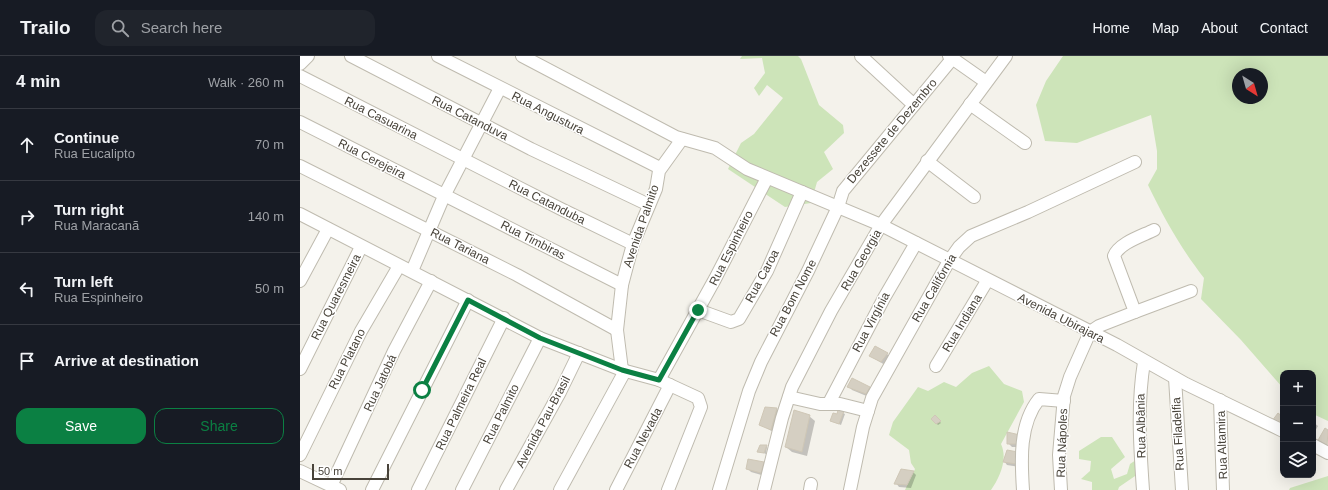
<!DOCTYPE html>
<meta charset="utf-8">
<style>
body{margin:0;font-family:Arial,sans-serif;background:#20242c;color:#f1f3f6}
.controls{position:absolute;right:12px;bottom:12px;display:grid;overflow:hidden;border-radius:8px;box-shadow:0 4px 16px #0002}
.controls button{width:36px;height:36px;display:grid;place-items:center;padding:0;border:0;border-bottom:1px solid #363941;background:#171b24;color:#f1f3f6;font:20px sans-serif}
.compass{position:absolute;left:932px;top:12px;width:36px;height:36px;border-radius:50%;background:#171b24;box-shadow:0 4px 16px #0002;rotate:143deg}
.scale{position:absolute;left:12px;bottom:10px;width:77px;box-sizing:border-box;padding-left:4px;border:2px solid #48433a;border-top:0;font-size:11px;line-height:14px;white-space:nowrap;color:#48433a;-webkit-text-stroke:3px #fff;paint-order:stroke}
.stop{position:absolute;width:12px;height:12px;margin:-9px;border:3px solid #0b8043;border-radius:50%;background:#fff}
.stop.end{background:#0b8043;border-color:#fff;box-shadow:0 1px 4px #0008}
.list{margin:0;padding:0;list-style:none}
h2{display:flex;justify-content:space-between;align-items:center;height:52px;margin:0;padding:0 16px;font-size:17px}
h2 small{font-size:13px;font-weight:400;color:#9ea1a6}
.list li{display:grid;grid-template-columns:26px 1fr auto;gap:12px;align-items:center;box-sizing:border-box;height:72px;padding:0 16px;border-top:1px solid #363941}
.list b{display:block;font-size:15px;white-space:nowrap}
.list p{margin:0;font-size:13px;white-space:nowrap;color:#9ea1a6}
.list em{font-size:13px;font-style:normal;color:#9ea1a6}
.actions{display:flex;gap:8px;padding:12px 16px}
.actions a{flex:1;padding:9px 0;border:1px solid #0b8043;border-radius:12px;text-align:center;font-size:14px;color:#0b8043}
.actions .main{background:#0b8043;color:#fff}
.icon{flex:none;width:22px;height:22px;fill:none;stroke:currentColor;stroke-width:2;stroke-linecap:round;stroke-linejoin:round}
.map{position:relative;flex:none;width:1028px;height:434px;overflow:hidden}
header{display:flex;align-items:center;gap:24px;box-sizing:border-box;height:56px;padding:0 20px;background:#171b24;border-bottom:1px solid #363941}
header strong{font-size:19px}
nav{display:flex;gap:22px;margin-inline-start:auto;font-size:14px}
.search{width:280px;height:36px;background:#20242c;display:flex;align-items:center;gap:10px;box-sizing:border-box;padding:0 14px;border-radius:12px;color:#9ea1a6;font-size:15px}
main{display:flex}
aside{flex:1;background:#171b24}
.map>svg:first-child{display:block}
.green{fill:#cde4b9;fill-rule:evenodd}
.shadow{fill:#0003}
.building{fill:#d5cfc2;stroke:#cfc7b6}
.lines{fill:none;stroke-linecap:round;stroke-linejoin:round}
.minor-casing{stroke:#bfbbaf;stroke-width:14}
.minor{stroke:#fff;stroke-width:12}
.route{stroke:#0b8043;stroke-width:5}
.labels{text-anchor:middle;stroke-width:3;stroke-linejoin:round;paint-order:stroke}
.street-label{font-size:12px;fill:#48433a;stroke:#fff}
</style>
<header>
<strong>Trailo</strong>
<div class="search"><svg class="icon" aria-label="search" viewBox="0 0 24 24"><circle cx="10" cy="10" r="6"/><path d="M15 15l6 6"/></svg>Search here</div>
<nav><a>Home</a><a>Map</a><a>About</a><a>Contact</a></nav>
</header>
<main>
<aside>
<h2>4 min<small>Walk · 260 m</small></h2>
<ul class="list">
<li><svg class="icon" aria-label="ahead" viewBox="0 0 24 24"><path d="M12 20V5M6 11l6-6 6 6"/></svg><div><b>Continue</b><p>Rua Eucalipto</p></div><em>70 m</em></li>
<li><svg class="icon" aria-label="right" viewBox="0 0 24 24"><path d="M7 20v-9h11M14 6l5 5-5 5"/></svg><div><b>Turn right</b><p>Rua Maracanã</p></div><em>140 m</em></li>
<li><svg class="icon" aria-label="left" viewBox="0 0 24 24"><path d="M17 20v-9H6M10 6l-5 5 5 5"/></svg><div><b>Turn left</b><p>Rua Espinheiro</p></div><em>50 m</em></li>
<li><svg class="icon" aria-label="arrive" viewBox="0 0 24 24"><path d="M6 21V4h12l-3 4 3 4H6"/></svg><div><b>Arrive at destination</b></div></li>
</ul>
<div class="actions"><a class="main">Save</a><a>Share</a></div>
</aside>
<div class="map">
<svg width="1028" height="434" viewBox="0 0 1028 434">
<rect width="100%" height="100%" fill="#f4f2eb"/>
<g class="green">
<path d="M442,0H498L501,3L519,49L543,69L544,77L524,96L533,113L517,126L511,147L485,151L428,113L441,87L454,78L483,42L467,29L459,40L454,32L465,17L462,2L440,3Z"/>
<path d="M763,0H1028V365L1013,358V317H983V332L941,284L901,243L904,222C880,191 865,164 848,129L857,113V95L851,59L777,87L745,85L736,49L746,25ZM938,18H962V42H938Z"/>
<path d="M689,310L704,328L722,335L724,346L701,388C708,403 700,421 691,434H605L615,413L611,407L609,394L589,379L593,366L618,331L628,335L644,326L656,331L672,317Z"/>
<path d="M801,381H812L825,401L811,413L814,423L827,418L830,408L836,404L838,418L819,431L818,434H792V426L781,423L790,415L791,405L779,403V395Z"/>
<path d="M1028,420V434H989L990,432Z"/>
</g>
<g class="shadow">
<path d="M587,298L590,301L585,309L570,300Z"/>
<path d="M549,330L569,332L572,335L569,341L552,334Z"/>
<path d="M466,352L477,353L480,357L475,377L460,368Z"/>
<path d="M539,355L545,358L541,369L531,365L538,359Z"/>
<path d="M978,358L983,362L982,370L974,366Z"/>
<path d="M509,360L515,365L507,400L492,396L486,391Z"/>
<path d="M635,361L641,367L638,369L632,363Z"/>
<path d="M1013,366L1018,370L1013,379Z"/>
<path d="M708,377L721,391H712L708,387Z"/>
<path d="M466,390L467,391L466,398L458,395Z"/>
<path d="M707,395L719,411L707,409L704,405Z"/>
<path d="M449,404L464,407L467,411L465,420L451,416L448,413Z"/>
<path d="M613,416L616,419L611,432L599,431L596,427Z"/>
</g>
<g class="building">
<path d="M575,290L588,297L581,306L569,300Z"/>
<path d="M552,322L570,331L566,338L547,331Z"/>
<path d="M465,351L477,352L471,374L459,369Z"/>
<path d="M494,354L510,359L502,396L485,391Z"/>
<path d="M538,354L544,355L539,368L530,365L533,357L537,358Z"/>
<path d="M978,357L983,361L980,369L972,365Z"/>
<path d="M635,359L641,365L636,368L631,363Z"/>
<path d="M1025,372L1028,374L1027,391L1017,386Z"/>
<path d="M707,376L720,379L718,388H707Z"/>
<path d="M460,389H467L464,397L457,396Z"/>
<path d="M707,394L718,396L716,408L703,406Z"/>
<path d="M448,403L464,406L461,417L446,413Z"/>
<path d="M601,413L614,415L607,429L594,428Z"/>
</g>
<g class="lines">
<g class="minor-casing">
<g id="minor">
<path d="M51,0L231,93L349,149"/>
<path d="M138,0L360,112"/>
<path d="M222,0L376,81L415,92L447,113L581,169L817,289L886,328L983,375"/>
<path d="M561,0L614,49"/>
<path d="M649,0L686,26"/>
<path d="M0,8L8,0"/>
<path d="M0,20L261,153L333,188"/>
<path d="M670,48L725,87"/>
<path d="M0,66L322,229"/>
<path d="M627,105L674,141"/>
<path d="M0,110L217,219L317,274"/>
<path d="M0,158L240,282L322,314L359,324L398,342L401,351L368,434"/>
<path d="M112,215L144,140L200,32"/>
<path d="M0,225L28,173"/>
<path d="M398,254L431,266L439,263L467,215L502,136"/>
<path d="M835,256L891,235"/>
<path d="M636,310L687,225"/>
<path d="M0,313L61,191"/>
<path d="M322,314L317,274L322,229L327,210L333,188L356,133L359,115L382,83"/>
<path d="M875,322L882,434"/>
<path d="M359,324L415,223L467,122"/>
<path d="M489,341L520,348H540L568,355"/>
<path d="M920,344L923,434"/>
<path d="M529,347L584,242L616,187"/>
<path d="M1013,389L1028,397"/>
<path d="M0,399L61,275L99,210"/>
<path d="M0,415L40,434"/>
<path d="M31,430L94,295L131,225"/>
<path d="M72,434L168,244"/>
<path d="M118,434L204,262"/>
<path d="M162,434L240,282"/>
<path d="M206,434L260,336L279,297"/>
<path d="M260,434L325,315"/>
<path d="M316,434L370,329"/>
<path d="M419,434L449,335L461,306L508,215L538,151L543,135L652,3"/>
<path d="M464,434L482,362L492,331L531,255L581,169L706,0"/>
<path d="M510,434L511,428"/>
<path d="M550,434L563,371L572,342L649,205L659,191L671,180L728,156L835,106"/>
<path d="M723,434C721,404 719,368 739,343L764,345"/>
<path d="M761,434L759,399L764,340L770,321L790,276L799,270L835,256L814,200C819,187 842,180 854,174"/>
<path d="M843,434C840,391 837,349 844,306"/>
</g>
</g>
<use href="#minor" class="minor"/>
</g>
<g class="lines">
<path class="route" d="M122,334L168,244L240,282L322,314L359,324L398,254"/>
</g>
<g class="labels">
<g class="street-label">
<text transform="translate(248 57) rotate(27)" y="4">Rua Angustura</text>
<text transform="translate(81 62) rotate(27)" y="4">Rua Casuarina</text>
<text transform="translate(170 62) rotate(27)" y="4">Rua Catanduva</text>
<text transform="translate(592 75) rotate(-50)" y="4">Dezessete de Dezembro</text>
<text transform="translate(72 103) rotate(27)" y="4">Rua Cerejeira</text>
<text transform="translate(247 146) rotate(27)" y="4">Rua Catanduba</text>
<text transform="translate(341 170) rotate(-71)" y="4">Avenida Palmito</text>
<text transform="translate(233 184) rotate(27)" y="4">Rua Timbiras</text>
<text transform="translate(160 190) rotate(27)" y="4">Rua Tariana</text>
<text transform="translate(431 192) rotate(-63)" y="4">Rua Espinheiro</text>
<text transform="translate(561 204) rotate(-60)" y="4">Rua Georgia</text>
<text transform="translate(462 220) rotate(-62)" y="4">Rua Caroa</text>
<text transform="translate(634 232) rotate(-60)" y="4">Rua Califórnia</text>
<text transform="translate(36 241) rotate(-63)" y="4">Rua Quaresmeira</text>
<text transform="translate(493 242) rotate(-62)" y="4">Rua Bom Nome</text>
<text transform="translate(761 262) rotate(27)" y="4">Avenida Ubirajara</text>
<text transform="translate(571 266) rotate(-62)" y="4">Rua Virgínia</text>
<text transform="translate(662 267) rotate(-59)" y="4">Rua Indiana</text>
<text transform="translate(47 303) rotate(-63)" y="4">Rua Platano</text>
<text transform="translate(80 327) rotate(-65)" y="4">Rua Jatobá</text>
<text transform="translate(161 348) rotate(-64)" y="4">Rua Palmeira Real</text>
<text transform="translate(201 358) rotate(-63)" y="4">Rua Palmito</text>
<text transform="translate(243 366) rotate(-62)" y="4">Avenida Pau-Brasil</text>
<text transform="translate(841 370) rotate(-91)" y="4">Rua Albânia</text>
<text transform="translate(878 378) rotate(-93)" y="4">Rua Filadelfia</text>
<text transform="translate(343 382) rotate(-62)" y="4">Rua Nevada</text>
<text transform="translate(762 387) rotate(-88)" y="4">Rua Nápoles</text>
<text transform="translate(922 389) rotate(-92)" y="4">Rua Altamira</text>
</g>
</g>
</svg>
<div class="controls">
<button>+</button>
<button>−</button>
<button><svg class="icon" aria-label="layers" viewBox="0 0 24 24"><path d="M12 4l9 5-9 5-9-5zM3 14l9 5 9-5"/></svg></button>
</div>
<svg class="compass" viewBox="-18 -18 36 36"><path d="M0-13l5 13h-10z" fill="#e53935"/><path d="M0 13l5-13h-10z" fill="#9ea1a6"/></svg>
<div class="scale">50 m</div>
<div class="stop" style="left:122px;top:334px"></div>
<div class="stop end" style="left:398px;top:254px"></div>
</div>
</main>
